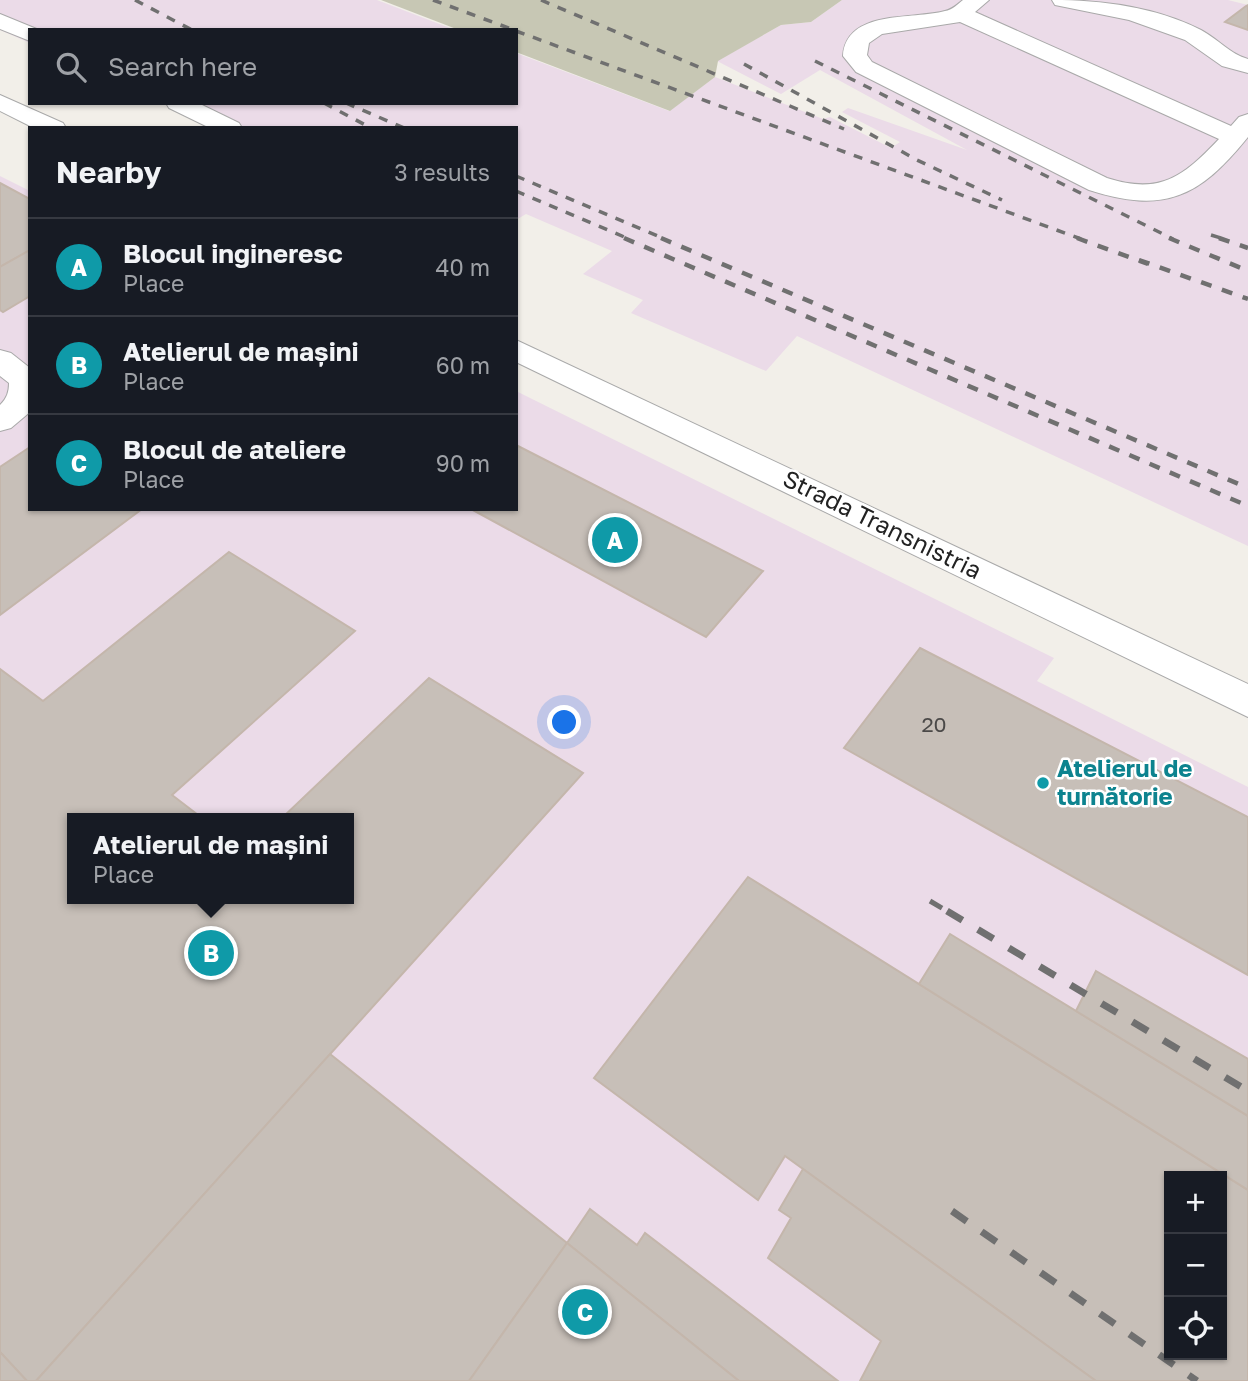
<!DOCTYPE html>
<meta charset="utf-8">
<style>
body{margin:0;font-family:"Golos Text",sans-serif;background:#20242c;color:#f1f3f6}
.controls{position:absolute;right:21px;bottom:21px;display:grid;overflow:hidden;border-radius:0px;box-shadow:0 2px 5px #0004}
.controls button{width:63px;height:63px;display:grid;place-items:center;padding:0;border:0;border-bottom:2px solid #363941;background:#171b24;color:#f1f3f6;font:35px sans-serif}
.you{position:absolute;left:565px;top:723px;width:24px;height:24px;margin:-18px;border:5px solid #fff;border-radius:50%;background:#1a73e8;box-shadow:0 0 0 10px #1a73e833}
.badge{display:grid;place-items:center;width:46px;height:46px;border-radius:50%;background:#ea580c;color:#fff;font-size:23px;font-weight:700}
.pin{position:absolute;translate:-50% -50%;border:4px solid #fff;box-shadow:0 2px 7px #0006}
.popup{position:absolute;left:67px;top:813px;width:287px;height:91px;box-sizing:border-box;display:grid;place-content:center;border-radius:0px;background:#171b24;filter:drop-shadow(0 2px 5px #0005);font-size:23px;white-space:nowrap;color:#9ea1a6}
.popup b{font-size:26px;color:#f1f3f6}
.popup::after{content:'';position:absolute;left:50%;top:100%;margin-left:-14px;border:14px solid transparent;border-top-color:#171b24}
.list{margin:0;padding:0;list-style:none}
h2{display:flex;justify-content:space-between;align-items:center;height:91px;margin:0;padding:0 28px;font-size:30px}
h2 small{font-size:23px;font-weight:400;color:#9ea1a6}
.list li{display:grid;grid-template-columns:46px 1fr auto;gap:21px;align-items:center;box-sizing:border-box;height:98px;padding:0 28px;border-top:2px solid #363941}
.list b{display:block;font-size:26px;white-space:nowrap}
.list p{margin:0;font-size:23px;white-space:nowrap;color:#9ea1a6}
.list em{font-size:23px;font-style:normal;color:#9ea1a6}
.icon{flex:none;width:38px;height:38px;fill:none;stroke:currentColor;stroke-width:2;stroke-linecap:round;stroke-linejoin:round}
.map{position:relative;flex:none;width:1248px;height:1381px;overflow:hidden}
.search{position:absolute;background:#171b24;box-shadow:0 2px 5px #0004;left:28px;top:28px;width:490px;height:77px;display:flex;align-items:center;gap:18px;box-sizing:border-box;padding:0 24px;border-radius:0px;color:#9ea1a6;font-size:26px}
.panel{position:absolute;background:#171b24;box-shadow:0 2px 5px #0004;left:28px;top:126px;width:490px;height:385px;border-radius:0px}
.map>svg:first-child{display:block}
.industrial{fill:#ebdbe8;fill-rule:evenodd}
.construction{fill:#c7c7b4}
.building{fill:#c7bfb8;stroke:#c4b6ab;stroke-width:2;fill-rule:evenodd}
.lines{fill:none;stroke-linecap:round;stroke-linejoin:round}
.minor-casing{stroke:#a9a9a9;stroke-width:2}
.minor{fill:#fff;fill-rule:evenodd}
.rail-far3{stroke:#707070;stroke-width:3.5;stroke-dasharray:9 9;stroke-linecap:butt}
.rail-far2{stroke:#707070;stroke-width:4.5;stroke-dasharray:11 11;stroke-linecap:butt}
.rail-far1{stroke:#707070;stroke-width:5;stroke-dasharray:14 14;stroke-linecap:butt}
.rail{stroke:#707070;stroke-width:7;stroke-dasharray:18 18;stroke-linecap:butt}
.culture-dot{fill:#0f9aa8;stroke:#fff;stroke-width:2.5}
.labels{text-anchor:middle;stroke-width:5;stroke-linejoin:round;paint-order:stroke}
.number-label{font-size:21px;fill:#4b4948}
.street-label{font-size:24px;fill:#222;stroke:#fff}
.culture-label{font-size:24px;font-weight:bold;fill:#0d838f;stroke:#fff;text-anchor:start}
</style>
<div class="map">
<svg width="1248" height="1381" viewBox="0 0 1248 1381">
<rect width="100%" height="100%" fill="#f2efe9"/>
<g class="industrial">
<path d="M0,0H377L455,30H30V43L0,30Z"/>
<path d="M842,0H1228L1248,5V546L797,336L766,371L631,313L643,300L583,274L612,251L526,214L516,220V128H214L161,103H516V53L669,111L715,77L823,119L830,117L891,148L900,142L842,112L848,108L967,150L820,70L781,94L717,61L781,25L811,22Z"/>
<path d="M0,176L30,191V509H516V391L1054,658L1037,681L1248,787V1381H0ZM73,818H349V899H73ZM1169,1176H1222V1355H1169Z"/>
</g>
<path class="construction" d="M381,0H842L811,22L781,25L718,61L715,77L670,111L516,52V30H459Z"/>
<g class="building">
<path d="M1248,5V30L1225,22L1246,6Z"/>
<path d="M0,183L30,199V250L0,267Z"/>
<path d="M30,250V296L3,312L0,310V267Z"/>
<path d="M516,445L763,571L706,637L471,509H516Z"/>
<path d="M30,447V509H142L0,615V467Z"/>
<path d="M229,552L355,631L172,795L202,818H73V899H349V818H282L429,678L583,773L36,1381H27L0,1352V669L43,701Z"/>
<path d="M920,648L1248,817V975L844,748Z"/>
<path d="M748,877L1248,1190V1381H1096L785,1156L758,1200L594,1078ZM1169,1176H1222V1355H1169Z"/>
<path d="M950,934L1248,1116V1190L919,984Z"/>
<path d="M1096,971L1248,1059V1116L1076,1011Z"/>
<path d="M330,1054L567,1243L469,1381H36Z"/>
<path d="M803,1169L1096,1381H860L881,1341L768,1258L791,1218L779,1210Z"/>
<path d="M590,1209L637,1245L645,1233L838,1381H739L567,1243Z"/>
<path d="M567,1243L739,1381H469Z"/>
<path d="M0,1352L27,1381H0Z"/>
</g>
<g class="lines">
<g class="minor-casing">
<g id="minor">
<path d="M963,0H989L975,12L1231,126L1239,117L1248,114V137C1199,198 1164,214 1089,190L856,72L843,56C846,9 913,20 945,11C952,10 958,4 963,0ZM960,22L1219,139C1183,177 1160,195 1107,178L872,62L867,55L869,43L882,34Z"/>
<path d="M1052,0C1102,0 1156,7 1201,30C1218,39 1230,54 1248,59V73L1222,66L1185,40L1129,20L1055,5Z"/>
<path d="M0,14L39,30H30V41L0,29Z"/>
<path d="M0,95L63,123L66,128H34L0,111Z"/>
<path d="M166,103H198L239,123L242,128H210L169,108Z"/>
<path d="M516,340L1248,684V717L516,362Z"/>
<path d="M0,350L11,353L30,368V412L11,428L0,431V405C7,398 9,392 9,383L0,376Z"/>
</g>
</g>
<use href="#minor" class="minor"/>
<g class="rail-far3">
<path d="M135,0L192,30"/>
<path d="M433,0L514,30"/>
<path d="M541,0L844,129"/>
<path d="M516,31L1081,239"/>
<path d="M815,61L1173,239"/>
<path d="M744,64L917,160L1002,200"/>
<path d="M324,103L371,128"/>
<path d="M346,103L404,128"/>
<path d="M516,176L665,239"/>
<path d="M516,191L629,239"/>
<path d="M1211,235L1224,239"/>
</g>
<g class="rail-far2">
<path d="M624,238L1248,506"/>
<path d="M661,238L1248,488"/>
<path d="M1077,238L1148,264"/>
<path d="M1169,238L1248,271"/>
<path d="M1219,238L1248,248"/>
<path d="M1139,260L1248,299"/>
</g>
<path class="rail-far1" d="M930,901L950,913"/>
<g class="rail">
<path d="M947,911L1248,1091"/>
<path d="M952,1211L1197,1381"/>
</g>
</g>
<circle class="culture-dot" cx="1043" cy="783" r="7"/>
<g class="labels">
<g class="number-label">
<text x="934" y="732">20</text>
</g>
<g class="street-label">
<text transform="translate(882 525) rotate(26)" y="8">Strada Transnistria</text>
</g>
<g class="culture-label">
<text x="1057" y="777">Atelierul de<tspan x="1057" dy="28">turnătorie</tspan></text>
</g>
</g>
</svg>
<div class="controls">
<button>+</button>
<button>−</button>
<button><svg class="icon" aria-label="locate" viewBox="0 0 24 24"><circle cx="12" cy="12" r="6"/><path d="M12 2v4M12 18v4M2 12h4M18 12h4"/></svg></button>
</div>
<div class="you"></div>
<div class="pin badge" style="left:615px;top:540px;background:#0f9aa8">A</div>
<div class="pin badge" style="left:211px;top:953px;background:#0f9aa8">B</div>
<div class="popup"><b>Atelierul de mașini</b>Place</div>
<div class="pin badge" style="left:585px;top:1312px;background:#0f9aa8">C</div>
<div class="search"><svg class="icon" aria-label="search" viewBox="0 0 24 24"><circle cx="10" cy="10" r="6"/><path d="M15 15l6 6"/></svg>Search here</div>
<section class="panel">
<h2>Nearby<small>3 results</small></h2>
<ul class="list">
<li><span class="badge" style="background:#0f9aa8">A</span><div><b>Blocul ingineresc</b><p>Place</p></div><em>40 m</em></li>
<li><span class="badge" style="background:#0f9aa8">B</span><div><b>Atelierul de mașini</b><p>Place</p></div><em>60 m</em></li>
<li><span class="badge" style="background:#0f9aa8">C</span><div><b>Blocul de ateliere</b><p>Place</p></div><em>90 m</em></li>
</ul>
</section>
</div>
